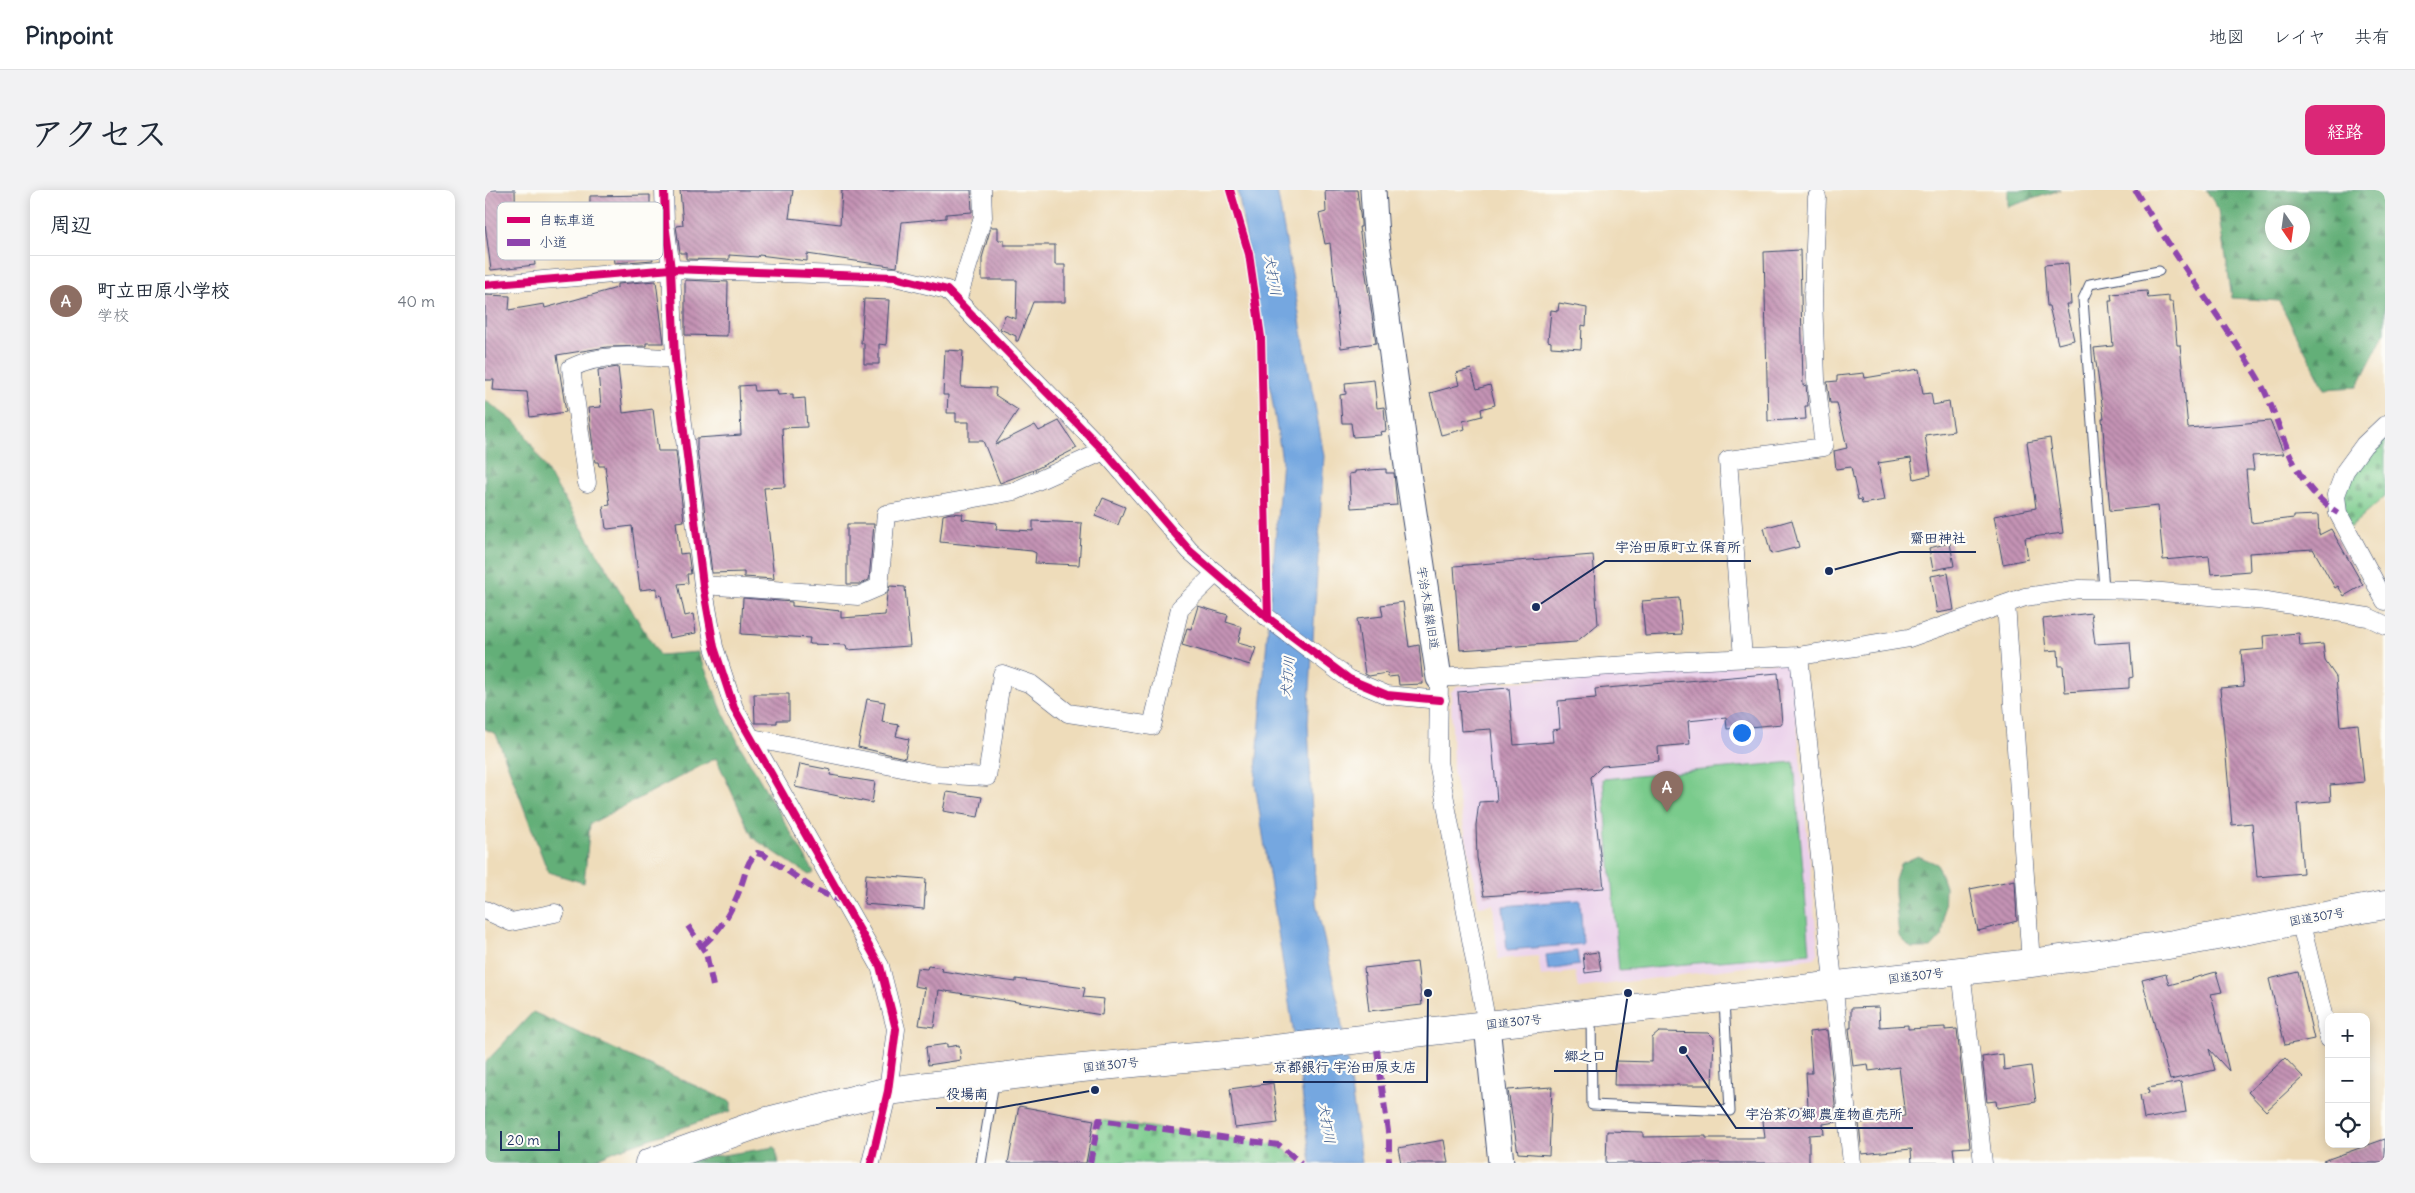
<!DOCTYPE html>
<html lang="ja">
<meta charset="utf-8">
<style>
body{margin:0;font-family:Delius,"Klee One",sans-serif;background:#f2f2f3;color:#1f2937}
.controls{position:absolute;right:15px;bottom:15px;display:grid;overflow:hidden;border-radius:10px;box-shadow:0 2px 12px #0003}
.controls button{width:45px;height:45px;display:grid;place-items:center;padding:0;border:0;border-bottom:1px solid #e0e1e3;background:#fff;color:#1f2937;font:25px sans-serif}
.compass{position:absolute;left:1780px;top:15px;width:45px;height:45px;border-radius:50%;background:#fff;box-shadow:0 2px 12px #0003;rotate:167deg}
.scale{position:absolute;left:15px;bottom:12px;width:60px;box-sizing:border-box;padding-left:5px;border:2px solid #1b2f5e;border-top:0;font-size:14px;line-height:18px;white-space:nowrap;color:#1b2f5e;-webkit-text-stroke:4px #fdfcf7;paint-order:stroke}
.you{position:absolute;left:1256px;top:542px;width:18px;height:18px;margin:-12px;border:4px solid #fff;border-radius:50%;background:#1a73e8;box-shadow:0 0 0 8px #1a73e833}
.badge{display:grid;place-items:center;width:32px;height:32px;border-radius:50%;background:#db2777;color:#fff;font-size:16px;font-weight:700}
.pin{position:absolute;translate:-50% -41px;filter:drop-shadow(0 1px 2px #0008)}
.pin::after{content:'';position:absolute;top:26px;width:18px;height:15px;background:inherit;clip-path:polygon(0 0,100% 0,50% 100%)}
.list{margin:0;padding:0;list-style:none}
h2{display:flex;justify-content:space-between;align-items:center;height:65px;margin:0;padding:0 20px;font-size:21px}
h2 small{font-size:16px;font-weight:400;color:#747a83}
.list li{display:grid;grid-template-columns:32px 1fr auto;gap:15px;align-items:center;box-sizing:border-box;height:90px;padding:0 20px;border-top:1px solid #e0e1e3}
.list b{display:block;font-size:19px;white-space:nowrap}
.list p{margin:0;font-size:16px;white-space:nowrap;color:#747a83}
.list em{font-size:16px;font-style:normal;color:#747a83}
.icon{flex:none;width:28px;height:28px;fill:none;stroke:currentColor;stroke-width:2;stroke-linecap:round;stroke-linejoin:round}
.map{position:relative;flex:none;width:1900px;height:973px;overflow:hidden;border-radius:10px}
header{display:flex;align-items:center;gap:30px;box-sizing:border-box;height:70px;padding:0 25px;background:#fff;border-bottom:1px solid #e0e1e3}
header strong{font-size:24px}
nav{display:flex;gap:28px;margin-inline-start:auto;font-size:18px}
.intro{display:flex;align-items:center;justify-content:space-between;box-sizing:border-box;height:120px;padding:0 30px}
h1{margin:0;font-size:35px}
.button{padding:12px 22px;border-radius:10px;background:#db2777;color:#fff;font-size:18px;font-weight:700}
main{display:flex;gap:30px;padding:0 30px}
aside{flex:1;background:#fff;border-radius:10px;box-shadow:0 2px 12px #0003}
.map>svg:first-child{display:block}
.built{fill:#ebd1eb}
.forest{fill:url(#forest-firs);stroke:#3f6f6b;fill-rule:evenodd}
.cemetery{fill:url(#cemetery-stones);stroke:#4a7d75}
.pitch{fill:#7acb8c;stroke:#4a7d75}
.water{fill:#75a7e0;stroke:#486b9f}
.building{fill:url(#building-back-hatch)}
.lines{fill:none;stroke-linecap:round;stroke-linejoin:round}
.lane-casing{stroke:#3b496c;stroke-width:11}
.street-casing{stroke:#3b496c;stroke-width:19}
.secondary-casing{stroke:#3b496c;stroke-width:27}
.highway-casing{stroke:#3b496c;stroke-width:29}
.lane{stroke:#fff;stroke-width:9}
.street{stroke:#fff;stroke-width:18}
.secondary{stroke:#fff;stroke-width:25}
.highway{stroke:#fff;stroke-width:28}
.quiet{stroke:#8e44ad;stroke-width:6;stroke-dasharray:12 6;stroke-linecap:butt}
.cycleway-casing{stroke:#fdfcf7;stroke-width:11}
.cycleway{stroke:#d6006c;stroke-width:8}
.labels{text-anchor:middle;stroke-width:4.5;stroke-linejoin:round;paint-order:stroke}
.street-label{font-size:12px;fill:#1b2f5e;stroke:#fdfcf7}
.water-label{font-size:14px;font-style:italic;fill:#3a598c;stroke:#fdfcf7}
.key{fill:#fdfcf7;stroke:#b9bec9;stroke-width:1}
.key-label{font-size:14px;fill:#1b2f5e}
.leader{fill:none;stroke:#1b2f5e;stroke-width:2}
.callout-dot{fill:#1b2f5e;stroke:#fdfcf7;stroke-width:2}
.callout-label{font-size:14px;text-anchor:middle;font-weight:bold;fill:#1b2f5e;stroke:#fdfcf7;stroke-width:4.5;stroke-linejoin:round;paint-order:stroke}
</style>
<header>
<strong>Pinpoint</strong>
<nav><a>地図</a><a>レイヤ</a><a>共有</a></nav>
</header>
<div class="intro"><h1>アクセス</h1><a class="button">経路</a></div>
<main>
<aside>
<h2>周辺<small></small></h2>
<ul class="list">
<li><span class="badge" style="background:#8d6e63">A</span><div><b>町立田原小学校</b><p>学校</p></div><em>40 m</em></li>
</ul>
</aside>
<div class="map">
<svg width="1900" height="973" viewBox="0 0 1900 973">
<defs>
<pattern id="forest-firs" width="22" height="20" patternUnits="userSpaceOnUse" patternTransform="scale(1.25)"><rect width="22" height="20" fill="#63af78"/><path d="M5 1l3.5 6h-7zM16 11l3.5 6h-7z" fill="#518f66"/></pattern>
<pattern id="cemetery-stones" width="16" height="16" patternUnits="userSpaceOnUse" patternTransform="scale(1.25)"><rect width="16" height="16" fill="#7acb8c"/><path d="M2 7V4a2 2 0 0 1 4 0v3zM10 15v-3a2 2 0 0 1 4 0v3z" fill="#63a576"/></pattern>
<pattern id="building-back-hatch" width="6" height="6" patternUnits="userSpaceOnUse" patternTransform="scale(1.25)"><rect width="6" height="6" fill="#c493b4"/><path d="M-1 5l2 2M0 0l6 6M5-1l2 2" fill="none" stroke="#9e7896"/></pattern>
</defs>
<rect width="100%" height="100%" fill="#fdfcf7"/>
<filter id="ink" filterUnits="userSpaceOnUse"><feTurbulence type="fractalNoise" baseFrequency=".02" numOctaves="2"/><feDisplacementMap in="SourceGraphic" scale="10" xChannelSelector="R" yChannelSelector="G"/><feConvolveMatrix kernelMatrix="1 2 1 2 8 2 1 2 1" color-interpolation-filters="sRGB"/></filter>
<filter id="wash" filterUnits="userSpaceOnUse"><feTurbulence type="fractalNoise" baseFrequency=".0096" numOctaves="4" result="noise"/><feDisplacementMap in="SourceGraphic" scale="20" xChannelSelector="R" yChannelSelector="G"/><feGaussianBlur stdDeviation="1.12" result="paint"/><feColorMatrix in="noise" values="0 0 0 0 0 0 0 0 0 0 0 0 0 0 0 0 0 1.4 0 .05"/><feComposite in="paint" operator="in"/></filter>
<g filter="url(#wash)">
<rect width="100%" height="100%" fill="#eedcba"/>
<path class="built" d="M1299,472L1307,478L1333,761L1330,768L1093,798L1090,782L1056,786L1053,766L1013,769L1008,714L994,716L968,580L966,502L972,496Z"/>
<g class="forest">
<path d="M1523,0H1575L1523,17Z"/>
<path d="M1721,0H1900V142L1872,197L1840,199L1794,111L1747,108L1734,20ZM1788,22H1818V52H1788Z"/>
<path d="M0,210L35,236L174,465L213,462L238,522L255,556L329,682L324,685L268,648L231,568L105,634L99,693L63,682L11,544L0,539Z"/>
<path d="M1433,666L1452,674L1460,697L1459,732L1457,746L1446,758H1426L1414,746L1410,704V689L1415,674Z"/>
<path d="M48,822L246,912V921L132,960L102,973H0V873Z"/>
<path d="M290,957L294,973H186Z"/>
</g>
<g class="cemetery">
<path d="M1900,236V306L1862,340L1853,323L1860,281Z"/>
<path d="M614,930L794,955L816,973H605Z"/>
</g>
<path class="pitch" d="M1309,572L1325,763L1134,780L1118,589Z"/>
<g class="water">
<path d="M753,0H792L839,266L823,533L831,713L854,816L877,973H826L813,871L770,593L797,270Z"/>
<path d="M1095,710L1098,754L1022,760L1018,716Z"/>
<path d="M1092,761L1094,775L1063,780L1061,765Z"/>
</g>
<g id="blocks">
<g class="building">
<path d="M0,0H30L31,46L47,45L50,75L6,80L0,34Z"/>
<path d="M195,0H308L304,28L355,34L357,0H486L487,22L461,24V28L417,32L412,77L322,64V71L274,65L273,67L244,65V70L201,69V63H195L191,36L198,35Z"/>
<path d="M840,0H872L876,32V37H874L891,153L856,158L845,53L840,54L834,24L841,22Z"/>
<path d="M165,5V37H170L173,63H167L168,70L129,73L128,64H104L105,6Z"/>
<path d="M506,37H513V50H519V55H570V75H580V112H548L533,151H531V146L515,139L520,125L531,129L532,90H497V68Z"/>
<path d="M1315,60L1318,196L1321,195L1323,216H1320L1321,229L1283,231L1279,62Z"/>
<path d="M1583,73L1586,114H1581L1589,150L1573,154L1564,116H1562L1559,75Z"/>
<path d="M200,90L243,92L242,146L200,145Z"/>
<path d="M171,91L179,153H161V156L122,157L72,165L81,222L45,227L42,202L8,200L9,190H0V105L25,106L24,120L59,114L60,118L132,98V94Z"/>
<path d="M1662,101L1663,108L1684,106V112H1688L1692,155H1695L1703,238L1785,231L1799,264L1767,266L1769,280H1761L1766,333L1809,328V326L1833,325L1834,345L1846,339L1878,395L1859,406L1853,396L1850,398L1828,359L1764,363L1765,381L1726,384L1724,366L1678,370L1673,316L1625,321L1617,228H1619L1609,158L1628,156L1624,111H1627L1626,104Z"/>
<path d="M379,109L404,110L401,155L394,154V174H379V153H376Z"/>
<path d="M1074,113L1102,118L1101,136L1097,135L1096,159L1066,157V152L1063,151L1066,120L1073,121Z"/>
<path d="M460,160L478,161L476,197L511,198L510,205L533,220L510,255L550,235L554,241L574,231L592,258L549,280L515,293L498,251H484V232H471V223H462L463,205H458Z"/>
<path d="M133,177L138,223L168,219L173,261H191L199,331L191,332L195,364L203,363L206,384H202L203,393L193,394L200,426L208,424L211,443L184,448L176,405L172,406V398L155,400L147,336L123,339L121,338L118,316L125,315L120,276H114L113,272H110L103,218L116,217L113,180Z"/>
<path d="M986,179L992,199L1005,195L1010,215L996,219L997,226L978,231L980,239L956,245L945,203L974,195L971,183Z"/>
<path d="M1434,179L1438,204L1446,203L1448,215L1464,212L1469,241L1440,245L1446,285L1429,289L1426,268L1393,273L1400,310L1377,314L1376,309L1373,310L1366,277L1351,279L1349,261L1362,258L1352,213H1345L1342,192L1352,191V186L1379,183L1380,188Z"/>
<path d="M889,190L892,218L899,217L901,241L895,242L896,245L868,247L866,233H857L855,205L861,204L860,193Z"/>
<path d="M269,195L270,201L292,200L293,205L308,204V209L320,208L322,237L297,238L300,297L279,298L289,389L259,387V382L227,383L212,258V248L256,245L254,196Z"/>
<path d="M1565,248L1578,343L1540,348L1543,369L1518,374L1509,326L1551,318L1542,252Z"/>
<path d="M901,279V283H909L912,315L866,318L864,284L870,283V281Z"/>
<path d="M618,308L640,317L633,335L610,326Z"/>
<path d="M466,323L478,324L477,329L512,333L511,339L548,341V331L597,333L594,375L550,373L551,363L547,361L455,352L458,325Z"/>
<path d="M1307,330L1314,357L1286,364L1279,338Z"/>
<path d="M362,334H389L384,390L375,394H362Z"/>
<path d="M1465,353L1469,376L1448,380L1444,358Z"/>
<path d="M1108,365L1113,434L1091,452L975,460L969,376Z"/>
<path d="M1463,383L1469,420L1452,423L1446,386Z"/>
<path d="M405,396L420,397L425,456L362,460L361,455L324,454L325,448L256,444L258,408L307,412V416L356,421V428L400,425L402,404Z"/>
<path d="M1194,408L1197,444L1160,446L1157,411Z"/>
<path d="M918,412L924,457L934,455L938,494L914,495L913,486L903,487L902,483L884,486L880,484L872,429L898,426L896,415Z"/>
<path d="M713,416L743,425L741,432L757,437L753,453L771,458L765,475L697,455L702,438L706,439Z"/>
<path d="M1606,423L1610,454L1645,452L1648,487L1644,488V498L1580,502L1578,476H1574L1573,460L1561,461L1558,429Z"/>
<path d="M1814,443L1815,456L1838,454L1840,471L1851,487L1855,536L1873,534L1879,592L1845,595L1846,611L1812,614L1818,683L1772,687L1767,633L1747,635L1735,498L1759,496L1756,461L1779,459L1778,446Z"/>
<path d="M1293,483L1297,534L1242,539L1241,527L1203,531L1205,554L1173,557L1174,571L1117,576L1106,587L1119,698L999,706L992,668L991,635L994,612L1012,611L1006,539L976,541L973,502L1024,498L1029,555L1068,552L1067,540L1075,539L1073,511L1111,508L1110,499Z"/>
<path d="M269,504H304V530H292V533H270Z"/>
<path d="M382,509L400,512L397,532L414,535L411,546L424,549L420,568L373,557Z"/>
<path d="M315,574L346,580L345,585L390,592L387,613L310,597Z"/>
<path d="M462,602L497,607L493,627L458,621Z"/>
<path d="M381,684L441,689L439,719L379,714Z"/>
<path d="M1530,690L1532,731L1493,741L1485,699Z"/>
<path d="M1113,762L1116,781L1100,783L1098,764Z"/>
<path d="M932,772L937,815L884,821L879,778Z"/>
<path d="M443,776L458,778L457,781L501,788L531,792V789L600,798L598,807L619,809L617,825L454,800L449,837L434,835L440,798L429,796L432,778L442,779Z"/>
<path d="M1731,782L1737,802L1726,804L1744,881L1724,859L1730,880L1685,890L1657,790L1681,784L1684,795Z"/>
<path d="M1813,782L1829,849L1800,855L1784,789Z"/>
<path d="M1394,817L1395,837L1423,835V839L1460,837V840L1472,839L1485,957L1468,958L1470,973H1427L1426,959L1377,964L1374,933L1387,932V929L1420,926L1414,877L1384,881L1383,874L1368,876L1364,838H1366V818Z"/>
<path d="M1342,840L1352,932L1338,934L1339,944L1324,945V973H1121L1122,941L1158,942V947L1221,946V948H1280L1277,922L1323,916L1321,883H1327L1324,842Z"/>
<path d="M1174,842L1224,843L1229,848L1227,895H1129L1130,871L1167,872V848Z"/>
<path d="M462,854V857L474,855L476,870L443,875L441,857Z"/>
<path d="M1518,864L1519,880L1546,876L1551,912L1512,918L1511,911L1502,912L1497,867Z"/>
<path d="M1800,868L1818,887L1781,921L1763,902Z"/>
<path d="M1696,892L1701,922L1659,929L1655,905L1664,903L1663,898Z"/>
<path d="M788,893L793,933L750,938L745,899Z"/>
<path d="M1067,897L1064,965L1033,963L1023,900Z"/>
<path d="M534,916L609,930L601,973H523Z"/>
<path d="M1900,949V973H1839L1838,971Z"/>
<path d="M959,950L963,973H916L913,958Z"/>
</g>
</g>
</g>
<g filter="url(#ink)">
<use href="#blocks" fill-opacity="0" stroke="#3b496c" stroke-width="1"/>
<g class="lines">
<g class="lane-casing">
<g id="lane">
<path d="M1619,399L1598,109L1605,94L1674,81"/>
<path d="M1106,826L1107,915L1245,921L1239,811"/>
<path d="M496,973L509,892"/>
</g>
</g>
<g class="street-casing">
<g id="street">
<path d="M179,0L180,33L186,79L190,169L218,395L229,457L249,518L395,776L411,839L403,901L386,973"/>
<path d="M0,95L186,79L410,87L462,100L619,261L705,361L783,428L864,489L902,505L955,510"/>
<path d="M472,111L498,27L497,0"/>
<path d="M1900,235L1879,255L1860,281L1851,305L1853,323L1900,411"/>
<path d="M102,293L86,178C116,162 157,166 190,169"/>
<path d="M218,395L373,406L394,397L401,324L530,301L619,261"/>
<path d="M1521,414L1546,773"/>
<path d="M1314,466L1367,973"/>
<path d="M1258,468L1243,270L1339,257L1331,189L1328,107L1332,7"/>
<path d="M267,548L447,584L502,587L517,484L546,494L583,523L667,536L695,418L731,383"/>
<path d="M0,720L26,732L70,723"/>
<path d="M1815,730L1844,849"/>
<path d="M1476,780L1498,973"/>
<path d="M1002,835L953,572L954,488L1201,471L1314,466L1424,448L1540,407L1594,399L1654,400L1782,411L1883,427L1900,435"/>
</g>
</g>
<g class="secondary-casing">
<g id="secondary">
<path d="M888,0L891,46L924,290L954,488"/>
<path d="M1002,835L1016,973"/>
</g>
</g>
<g class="highway-casing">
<path id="highway" d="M164,973L282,931L403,901L546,883L772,861L1546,773L1683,755L1900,715"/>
</g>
<use href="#lane" class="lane"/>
<use href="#street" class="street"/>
<use href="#secondary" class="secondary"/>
<use href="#highway" class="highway"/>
<g class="quiet">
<path d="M1650,0C1688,64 1732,122 1771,185C1801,235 1799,289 1853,323"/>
<path d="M203,736L221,763L229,801"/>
<path d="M218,755C237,739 249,717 257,693C261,682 262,671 272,663L279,665L329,699L358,712"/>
<path d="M892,860L904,949V973"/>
<path d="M605,973L614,930L794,955L816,973"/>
</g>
<g class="cycleway-casing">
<g id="cycleway">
<path d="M179,0L180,33L186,79L190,169L218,395L229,457L249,518L395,776L411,839L403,901L386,973"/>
<path d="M745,0L764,64L776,147L783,428"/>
<path d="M0,95L186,79L410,87L462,100L619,261L705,361L783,428L864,489L902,505L955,510"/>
</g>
</g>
<use href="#cycleway" class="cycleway"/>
</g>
</g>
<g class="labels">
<g class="street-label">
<text transform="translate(943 418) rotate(81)" y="4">宇治木屋線旧道</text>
<text transform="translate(1832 727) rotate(-10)" y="4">国道307号</text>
<text transform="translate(1431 786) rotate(-7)" y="4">国道307号</text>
<text transform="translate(1029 832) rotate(-6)" y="4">国道307号</text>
<text transform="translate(626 875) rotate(-6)" y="4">国道307号</text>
</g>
<g class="water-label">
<text transform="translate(788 85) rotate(80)" y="5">犬打川</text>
<text transform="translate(802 487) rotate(-84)" y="5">犬打川</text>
<text transform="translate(842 933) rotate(80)" y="5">犬打川</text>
</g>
</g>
<rect x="12" y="12" width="166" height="58" rx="8" class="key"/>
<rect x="22" y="27" width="23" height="6" fill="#d6006c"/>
<rect x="22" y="49" width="23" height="7" fill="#8e44ad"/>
<g class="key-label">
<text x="54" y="35">自転車道</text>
<text x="54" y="57">小道</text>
</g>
<path class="leader" d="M1344 381L1415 362H1491M1051 417L1120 371H1266M1143 803L1131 881H1069M943 803L942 892H778M610 900L513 918H451M1198 860L1251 938H1428"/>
<g class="callout-dot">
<circle cx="1344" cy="381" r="5"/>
<circle cx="1051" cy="417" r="5"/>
<circle cx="1143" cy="803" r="5"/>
<circle cx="943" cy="803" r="5"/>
<circle cx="610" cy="900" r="5"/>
<circle cx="1198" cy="860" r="5"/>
</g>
<g class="callout-label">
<text x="1453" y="353">齋田神社</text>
<text x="1193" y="362">宇治田原町立保育所</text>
<text x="1100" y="871">郷之口</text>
<text x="860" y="882">京都銀行 宇治田原支店</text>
<text x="482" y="909">役場南</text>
<text x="1339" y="929">宇治茶の郷 農産物直売所</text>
</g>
</svg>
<div class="controls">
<button>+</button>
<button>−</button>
<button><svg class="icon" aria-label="locate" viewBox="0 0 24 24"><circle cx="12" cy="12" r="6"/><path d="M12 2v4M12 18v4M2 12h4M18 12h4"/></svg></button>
</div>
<svg class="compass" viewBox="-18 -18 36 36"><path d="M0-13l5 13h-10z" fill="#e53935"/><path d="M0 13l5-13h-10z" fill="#747a83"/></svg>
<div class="scale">20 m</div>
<div class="you"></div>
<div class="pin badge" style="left:1182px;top:622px;background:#8d6e63">A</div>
</div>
</main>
